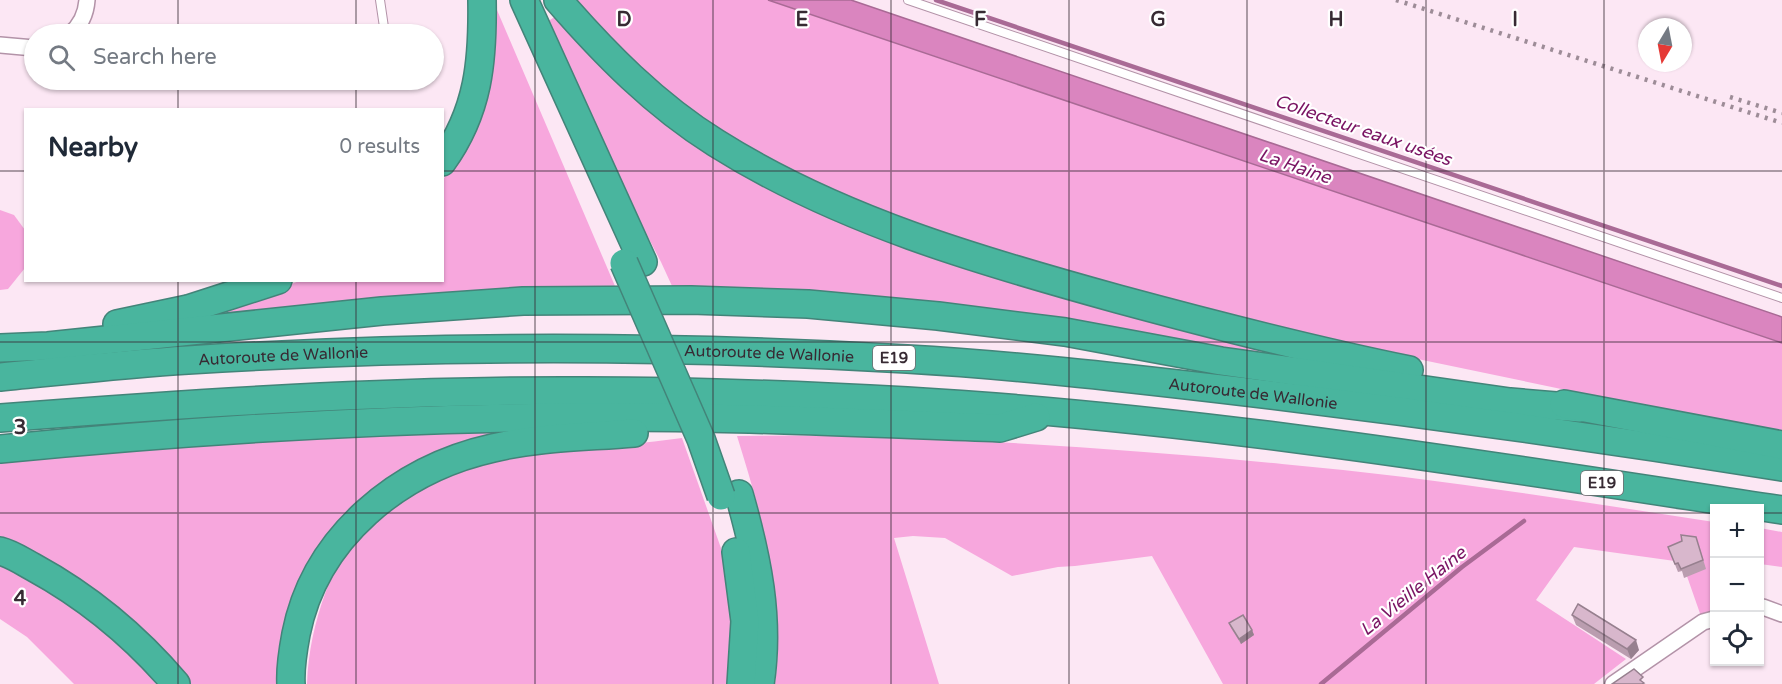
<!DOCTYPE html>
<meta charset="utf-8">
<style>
body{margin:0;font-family:"Varela Round",sans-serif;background:#f6f6f7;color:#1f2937}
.controls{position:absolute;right:18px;bottom:18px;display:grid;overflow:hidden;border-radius:0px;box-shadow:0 2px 4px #0004}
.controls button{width:54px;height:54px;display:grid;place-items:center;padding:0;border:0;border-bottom:2px solid #e0e1e3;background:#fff;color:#1f2937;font:30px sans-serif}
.compass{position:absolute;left:1638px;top:18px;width:54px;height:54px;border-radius:50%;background:#fff;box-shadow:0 2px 4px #0004;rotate:190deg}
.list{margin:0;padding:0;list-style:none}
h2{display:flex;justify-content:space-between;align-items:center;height:78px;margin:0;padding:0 24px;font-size:26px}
h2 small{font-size:20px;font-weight:400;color:#747a83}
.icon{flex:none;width:33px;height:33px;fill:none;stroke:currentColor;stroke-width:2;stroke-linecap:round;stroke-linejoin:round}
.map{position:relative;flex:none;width:1782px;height:684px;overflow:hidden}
.search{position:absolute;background:#fff;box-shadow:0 2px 4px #0004;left:24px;top:24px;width:420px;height:66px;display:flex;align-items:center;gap:15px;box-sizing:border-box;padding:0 21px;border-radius:33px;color:#747a83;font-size:22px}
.panel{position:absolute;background:#fff;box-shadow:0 2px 4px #0004;left:24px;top:108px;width:420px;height:174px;border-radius:0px}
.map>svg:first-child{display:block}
.green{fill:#f7a7dd}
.water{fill:#da85bf;stroke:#a96a95;stroke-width:1.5}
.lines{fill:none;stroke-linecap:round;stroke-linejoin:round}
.stream{stroke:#a96a95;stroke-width:4.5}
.lane-casing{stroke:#b393a8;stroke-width:10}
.street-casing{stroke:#b393a8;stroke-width:18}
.highway-casing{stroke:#438479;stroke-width:30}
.lane{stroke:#fff;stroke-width:8}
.street{stroke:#fff;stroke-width:15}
.highway{stroke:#49b59e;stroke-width:27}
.rail{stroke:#9d8c97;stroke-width:4.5;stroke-dasharray:3 6;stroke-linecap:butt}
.highway-bridge-casing{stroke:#438479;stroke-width:30;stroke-linecap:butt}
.highway-bridge{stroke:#49b59e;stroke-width:27}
.wall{fill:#ba9daf}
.shaded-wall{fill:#97808f}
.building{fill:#d8b7cc;stroke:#97808f;stroke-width:1.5}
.grid{fill:none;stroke:#372a33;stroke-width:1.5;stroke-opacity:0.55}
.labels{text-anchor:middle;stroke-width:4.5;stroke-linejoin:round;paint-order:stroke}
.shield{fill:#fff;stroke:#736a70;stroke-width:1.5}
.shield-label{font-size:15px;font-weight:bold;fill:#372a33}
.street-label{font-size:16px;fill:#372a33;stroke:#fff}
.water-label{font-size:18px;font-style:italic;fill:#7a1463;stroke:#fff}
.grid-label{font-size:20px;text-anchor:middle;font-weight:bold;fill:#372a33;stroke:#fff;stroke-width:4.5;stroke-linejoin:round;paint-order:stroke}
</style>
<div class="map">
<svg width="1782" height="684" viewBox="0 0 1782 684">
<rect width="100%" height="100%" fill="#fce7f4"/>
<g class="green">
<path d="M576,0H768L1782,343V435L1384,352L1231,315L974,245L833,192L726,135L656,83L615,43Z"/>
<path d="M494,3L615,286L424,294L188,317L260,297L299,281L442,280L443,180L467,140Z"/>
<path d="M559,14L773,186L1304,354L1303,362L1225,351L983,308L822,292L672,286L661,262L622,187L547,22Z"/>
<path d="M0,210L14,215L25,230V268L8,289L0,290Z"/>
<path d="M624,424L519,437L335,527L283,684H185L0,539V463L185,446Z"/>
<path d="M865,435C1004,442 1143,450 1282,464C1427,477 1571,500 1714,522V572L1711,573L1714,582V619L1703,622L1682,562L1574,547L1536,600L1626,659L1594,684H1223L1152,556L1075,566L1058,567L1012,576L945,538L913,536L894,538L939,684H775C787,603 761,513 737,436Z"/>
<path d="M682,438L722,551L731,609L730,662L727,684H307C308,652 315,621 326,591C329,584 330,576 334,569C366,513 439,472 500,458C524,453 549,451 573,449C609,446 645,443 682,438Z"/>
<path d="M1760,528L1782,532V567L1760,564Z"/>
<path d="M0,564C57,595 117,631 156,684H74L27,637L0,619Z"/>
</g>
<path class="water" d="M768,0H851L1782,317V343Z"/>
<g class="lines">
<g class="stream">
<path d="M936,0L1782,286"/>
<path d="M1321,684L1462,567L1524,521"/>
</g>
<g class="lane-casing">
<g id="lane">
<path d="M380,0L385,34"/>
<path d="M908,0L1782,298"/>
</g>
</g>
<g class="street-casing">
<g id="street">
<path d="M70,34C81,25 86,14 87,0"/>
<path d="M0,45L34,48"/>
<path d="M1760,608L1763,607L1782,614"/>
<path d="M1613,684L1703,622L1714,619"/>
</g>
</g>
<g class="highway-casing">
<g id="highway">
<path d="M524,0L643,262"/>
<path d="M558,0C604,53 655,105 716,143C838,220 980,261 1118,299C1214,325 1311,350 1409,370"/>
<path d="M442,162C479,111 483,60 482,0"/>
<path d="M117,324L188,309L278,280"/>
<path d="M0,348L48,346L382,311L523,301L691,300L808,304L938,316L1065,332L1221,361L1510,402L1580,408"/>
<path id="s1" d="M0,377C63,371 125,364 188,360C427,345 668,345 907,359C1012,365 1117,377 1221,389C1408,411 1595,437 1782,467"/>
<path d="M1564,404L1782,445"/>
<path d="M0,418C194,403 389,390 584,391C692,391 800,395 907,401C1201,418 1492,466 1782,510"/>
<path d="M0,449C194,430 388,418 582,417C721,416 861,423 1000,428L1036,417"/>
<path d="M739,494C757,557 770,618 760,684"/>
<path d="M0,551C12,554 22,561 33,567C88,597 136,637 176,684"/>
<path d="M736,552L745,621L741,684"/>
<path d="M291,684C290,668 293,650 296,634C315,537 399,469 493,448C539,437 587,437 634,433"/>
</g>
</g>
<use href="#lane" class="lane"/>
<use href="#street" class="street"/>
<use href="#highway" class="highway"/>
<g class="rail">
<path d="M1396,0L1782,123"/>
<path d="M1730,97L1782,113"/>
</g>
<g class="highway-bridge-casing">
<path id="highway-bridge" d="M624,263L701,439L721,496"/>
</g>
<use href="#highway-bridge" class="highway-bridge"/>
</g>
<g class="wall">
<path d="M1699,546L1706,569L1684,578L1682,571L1678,572L1668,547Z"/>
<path d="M1760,584L1763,594L1760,595Z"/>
<path d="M1572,615L1639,650L1631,659L1576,625Z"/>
<path d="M1229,623L1252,630L1254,635L1241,644L1231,628Z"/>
</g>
<g class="shaded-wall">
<path d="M1252,630L1254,635L1241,644L1239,639Z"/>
<path d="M1636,640L1639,650L1631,659L1627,649Z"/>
</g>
<g class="building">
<path d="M1681,535L1696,537L1703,560L1681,569L1678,563L1675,564L1668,547L1682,541Z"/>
<path d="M1578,604L1636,640L1627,649L1572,615Z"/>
<path d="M1243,615L1252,630L1239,639L1229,623Z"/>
<path d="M1634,669L1643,677L1640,680L1644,683L1642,684H1612Z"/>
</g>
<path class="grid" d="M178,0V34M356,0V34M535,0V684M713,0V684M891,0V684M1069,0V684M1247,0V684M1426,0V684M1604,0V684M178,80V110M356,80V110M0,171H26M442,171H1782M178,280V684M356,280V684M0,342H1782M0,513H1714M1760,513H1782"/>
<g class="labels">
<g class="shield">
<rect x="873" y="346" width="42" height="24" rx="4.5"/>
<rect x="1581" y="471" width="42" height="24" rx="4.5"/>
</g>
<g class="shield-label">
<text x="894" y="363">E19</text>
<text x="1602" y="488">E19</text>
</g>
<g class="street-label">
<text dy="6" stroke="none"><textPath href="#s1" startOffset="770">Autoroute de Wallonie</textPath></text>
<text dy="6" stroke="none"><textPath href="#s1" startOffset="284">Autoroute de Wallonie</textPath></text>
<text dy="6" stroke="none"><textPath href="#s1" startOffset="1256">Autoroute de Wallonie</textPath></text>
</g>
<g class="water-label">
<text transform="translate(1363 130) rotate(19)" y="6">Collecteur eaux usées</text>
<text transform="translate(1295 166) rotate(19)" y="6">La Haine</text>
<text transform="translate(1413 591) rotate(-39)" y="6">La Vieille Haine</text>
</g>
</g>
<g class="grid-label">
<text x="624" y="26">D</text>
<text x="802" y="26">E</text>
<text x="980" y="26">F</text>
<text x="1158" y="26">G</text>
<text x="1336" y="26">H</text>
<text x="1515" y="26">I</text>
<text x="20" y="434">3</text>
<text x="20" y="605">4</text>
</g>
</svg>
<div class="controls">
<button>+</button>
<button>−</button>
<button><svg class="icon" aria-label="locate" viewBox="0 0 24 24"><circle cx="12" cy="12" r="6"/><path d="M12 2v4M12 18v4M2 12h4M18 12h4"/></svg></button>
</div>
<svg class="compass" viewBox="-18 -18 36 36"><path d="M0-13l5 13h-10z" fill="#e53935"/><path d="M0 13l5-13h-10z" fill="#747a83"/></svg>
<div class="search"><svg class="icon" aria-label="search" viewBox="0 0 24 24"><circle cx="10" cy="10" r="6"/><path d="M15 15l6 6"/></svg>Search here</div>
<section class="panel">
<h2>Nearby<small>0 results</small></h2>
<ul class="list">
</ul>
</section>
</div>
